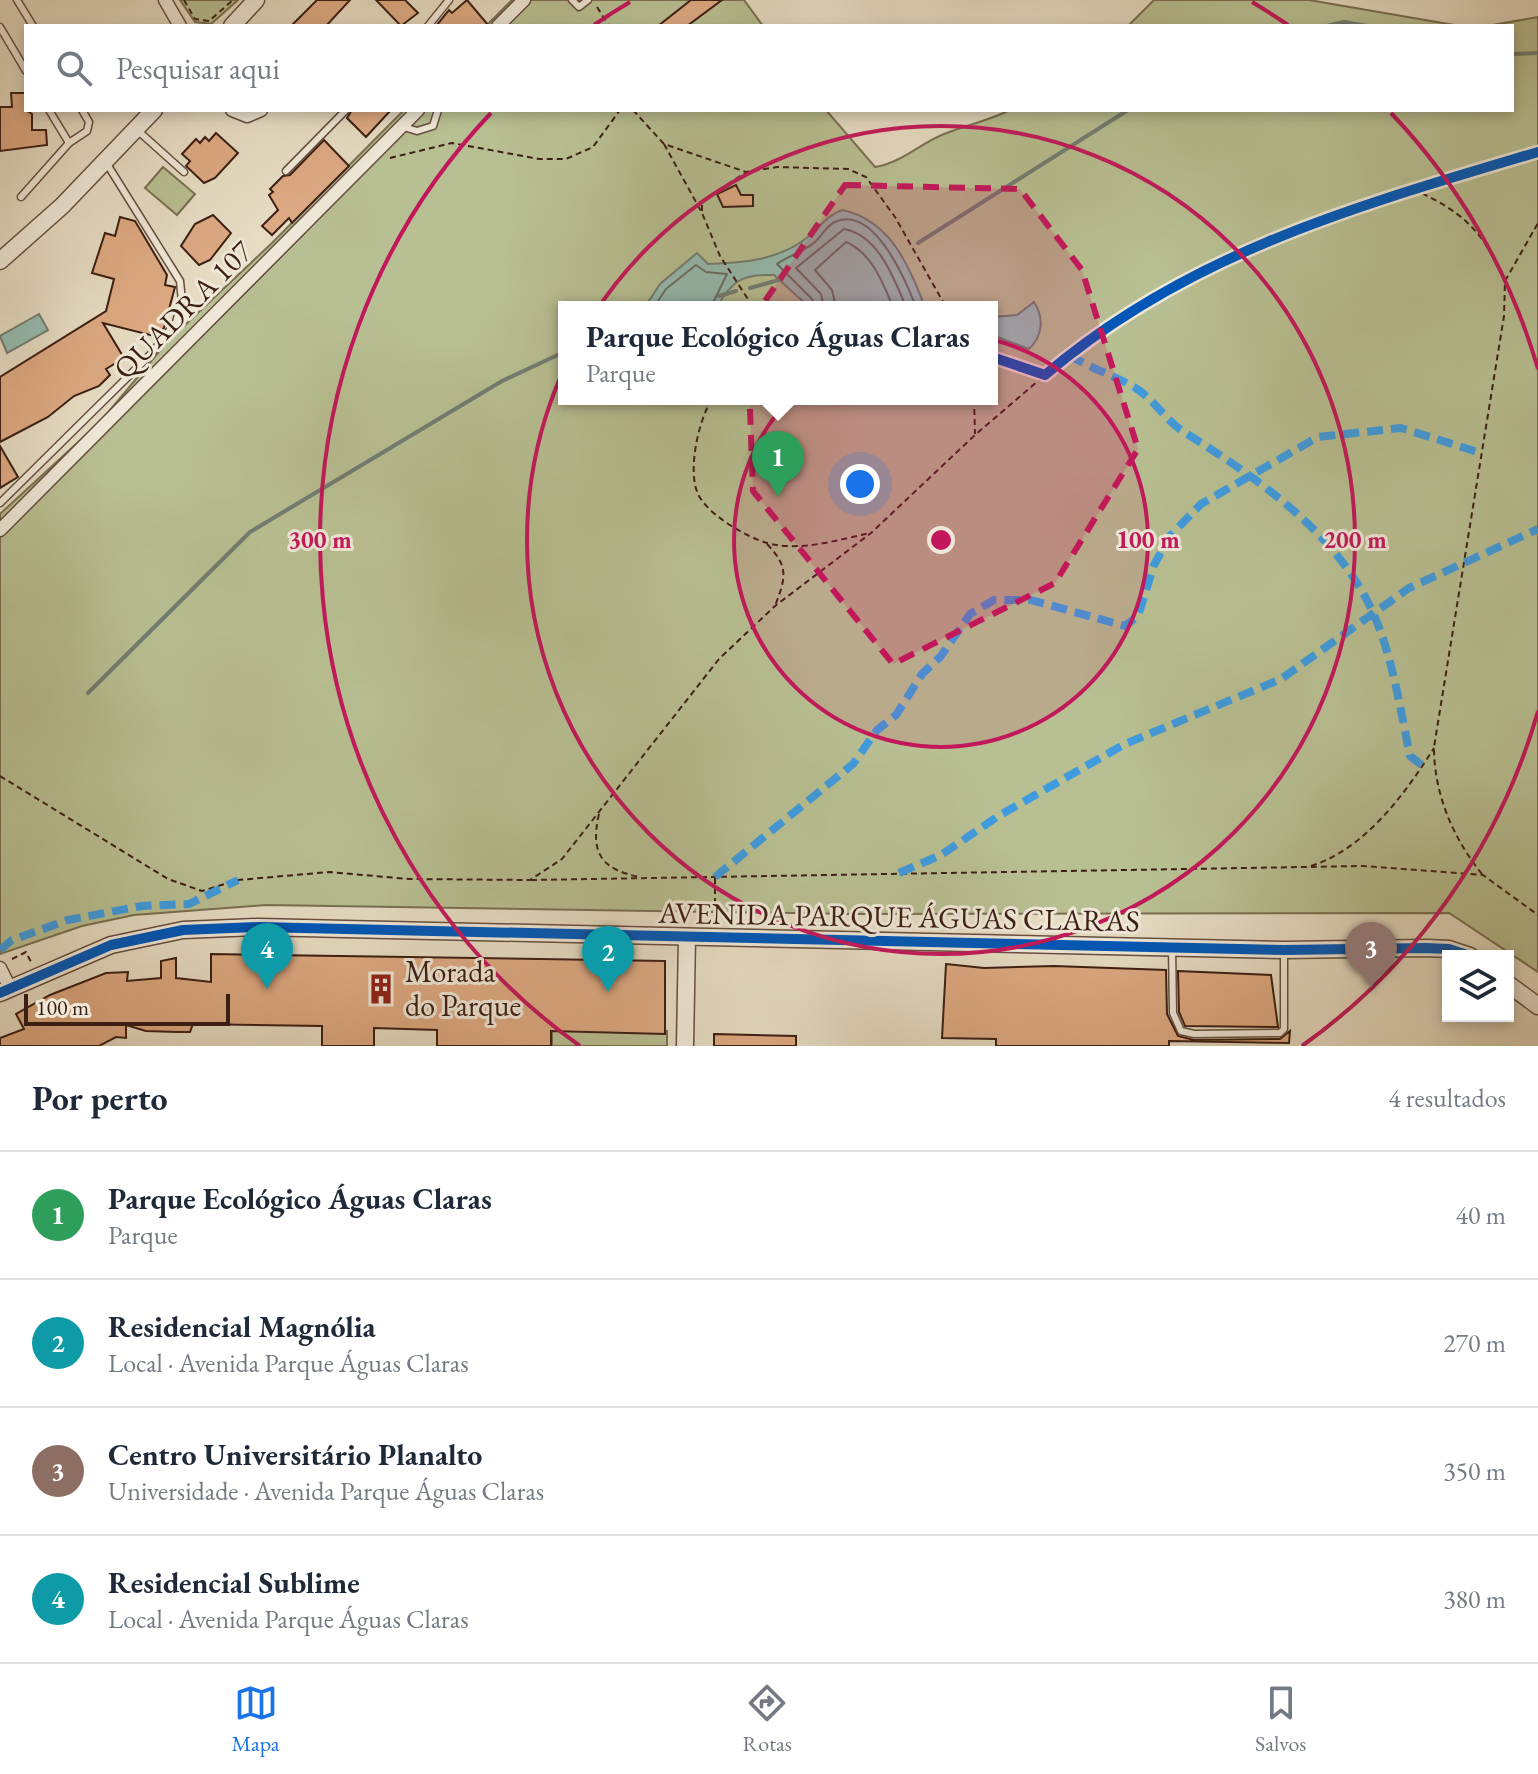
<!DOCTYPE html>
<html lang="pt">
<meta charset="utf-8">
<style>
body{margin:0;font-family:"EB Garamond",serif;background:#f6f6f7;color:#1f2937}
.controls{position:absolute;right:24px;bottom:24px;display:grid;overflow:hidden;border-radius:0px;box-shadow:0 4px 12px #0003}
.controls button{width:72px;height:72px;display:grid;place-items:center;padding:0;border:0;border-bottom:2px solid #e0e1e3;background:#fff;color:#1f2937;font:40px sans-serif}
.scale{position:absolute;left:24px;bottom:20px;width:206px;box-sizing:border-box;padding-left:8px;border:4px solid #3c1f13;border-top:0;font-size:22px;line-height:28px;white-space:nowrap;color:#3c1f13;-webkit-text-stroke:6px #efe8d8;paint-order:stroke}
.you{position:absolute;left:860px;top:484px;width:28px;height:28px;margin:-20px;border:6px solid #fff;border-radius:50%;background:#1a73e8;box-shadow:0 0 0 12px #1a73e833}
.badge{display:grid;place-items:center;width:52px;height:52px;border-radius:50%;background:#1a73e8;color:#fff;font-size:26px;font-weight:700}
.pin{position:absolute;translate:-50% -66px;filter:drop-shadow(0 2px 4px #0008)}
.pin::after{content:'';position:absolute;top:42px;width:28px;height:24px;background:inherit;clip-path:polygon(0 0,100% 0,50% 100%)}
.popup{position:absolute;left:558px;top:301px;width:440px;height:104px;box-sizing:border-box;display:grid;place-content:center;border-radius:0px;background:#fff;filter:drop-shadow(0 2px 6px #0005);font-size:26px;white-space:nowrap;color:#747a83}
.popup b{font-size:30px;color:#1f2937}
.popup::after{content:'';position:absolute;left:50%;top:100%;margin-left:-16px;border:16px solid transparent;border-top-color:#fff}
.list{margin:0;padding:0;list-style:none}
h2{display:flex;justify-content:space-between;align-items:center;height:104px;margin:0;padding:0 32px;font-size:34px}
h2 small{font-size:26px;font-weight:400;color:#747a83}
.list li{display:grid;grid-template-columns:52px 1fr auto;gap:24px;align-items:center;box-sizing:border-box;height:128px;padding:0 32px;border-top:2px solid #e0e1e3}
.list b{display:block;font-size:30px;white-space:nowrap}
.list p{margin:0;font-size:26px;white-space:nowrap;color:#747a83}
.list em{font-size:26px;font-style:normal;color:#747a83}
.icon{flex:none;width:44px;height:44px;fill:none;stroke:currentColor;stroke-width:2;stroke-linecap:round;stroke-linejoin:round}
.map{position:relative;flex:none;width:1538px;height:1046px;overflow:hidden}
.search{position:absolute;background:#fff;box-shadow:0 4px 12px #0003;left:24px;right:24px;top:24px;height:88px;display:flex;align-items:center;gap:20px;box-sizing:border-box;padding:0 28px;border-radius:0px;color:#747a83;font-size:30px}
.sheet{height:616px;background:#fff}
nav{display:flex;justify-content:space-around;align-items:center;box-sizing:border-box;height:112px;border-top:2px solid #e0e1e3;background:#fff;font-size:22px;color:#747a83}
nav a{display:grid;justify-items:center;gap:4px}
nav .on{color:#1a73e8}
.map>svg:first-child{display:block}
.green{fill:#b8bf92;stroke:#7a6f52;stroke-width:2;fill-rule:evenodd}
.water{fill:#96bcb2;stroke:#727d72;stroke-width:2}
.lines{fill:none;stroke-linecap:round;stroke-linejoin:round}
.shore{stroke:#696e62;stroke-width:2}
.stream{stroke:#727d72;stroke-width:4}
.building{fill:#dda982;stroke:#3c1f13;stroke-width:2}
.service-casing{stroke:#664e3f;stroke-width:9}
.minor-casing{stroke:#664e3f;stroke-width:15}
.tertiary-casing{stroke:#664e3f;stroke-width:19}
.path{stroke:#3c1f13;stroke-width:2;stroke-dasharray:6 4;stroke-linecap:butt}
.service{stroke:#efe8d8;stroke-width:6}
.minor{stroke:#efe8d8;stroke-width:12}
.tertiary{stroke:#efe8d8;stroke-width:16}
.quiet{stroke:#3f9bde;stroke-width:8;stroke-dasharray:16 8;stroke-linecap:butt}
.cycleway-casing{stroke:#efe8d8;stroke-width:15}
.cycleway{stroke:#0057b8;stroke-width:10}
.marked{fill:#c2185b;fill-opacity:0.2;stroke:#c2185b;stroke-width:6;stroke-dasharray:16 10;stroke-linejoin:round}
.ring{fill:none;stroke:#c2185b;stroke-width:4}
.labels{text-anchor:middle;stroke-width:6;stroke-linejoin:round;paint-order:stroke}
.street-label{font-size:30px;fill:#3c1f13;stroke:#efe8d8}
.poi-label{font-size:30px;fill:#3c1f13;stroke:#efe8d8;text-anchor:start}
.centre{fill:#c2185b;stroke:#efe8d8;stroke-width:4}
.ring-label{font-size:24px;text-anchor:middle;font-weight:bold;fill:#c2185b;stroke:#efe8d8;stroke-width:6;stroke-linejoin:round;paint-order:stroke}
</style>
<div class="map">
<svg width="1538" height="1046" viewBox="0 0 1538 1046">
<rect width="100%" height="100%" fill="#e6dcc3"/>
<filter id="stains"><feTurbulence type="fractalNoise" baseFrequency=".0025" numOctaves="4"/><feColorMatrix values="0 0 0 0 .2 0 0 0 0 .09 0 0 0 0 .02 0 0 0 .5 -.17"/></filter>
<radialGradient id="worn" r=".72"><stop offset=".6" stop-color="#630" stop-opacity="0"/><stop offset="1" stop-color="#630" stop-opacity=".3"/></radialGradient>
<g class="green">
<path d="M180,0H238L211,24L195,22Z"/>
<path d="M512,0H744L763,26H486Z"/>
<path d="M1154,0H1309L1460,26H1128Z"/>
<path d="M1538,17V972L1449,913L852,914L266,905L134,915L82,926L0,954V514L100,422L168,341L272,243L404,110H826L875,167C901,163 919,144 944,134C966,125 988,121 1010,110H1512V26H1487ZM564,307H992V399H564Z"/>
<path d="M163,167L195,194L177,215L145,188Z"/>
<path d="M552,1030L667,1031V1046H552Z"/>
</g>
<g class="water">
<path d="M842,210C890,220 909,265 925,307H809L774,275C743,274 732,280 717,307H645L660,284L697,253L708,264C744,263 779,260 808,237C821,226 826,216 842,210Z"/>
<path d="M1034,302C1044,317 1043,336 1029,349L992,335V317L1017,315Z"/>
<path d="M39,314L48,330L7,353L0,336Z"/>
</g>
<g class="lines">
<g class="shore">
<path d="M654,307L666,289L696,265L706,272L727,274L711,307"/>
<path d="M814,307L812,299L777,264C788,256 803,252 815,242C823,235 827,224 837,221C875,207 906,281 916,307"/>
<path d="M824,307L821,294L796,268L844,229C878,235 894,278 906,307"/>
<path d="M836,307L832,290L815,270L846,242C872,253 883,283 893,307"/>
</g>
<g class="stream">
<path d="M1327,26L1344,22L1367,26"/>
<path d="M1512,54L1538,53"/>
<path d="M918,243L1128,110"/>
<path d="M750,288L782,279"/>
<path d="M719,296L736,291"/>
<path d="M88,693L250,532L502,381L564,352"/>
</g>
</g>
<g class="building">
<path d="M317,0H350L326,26H291Z"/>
<path d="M376,0H405L418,13L401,26Z"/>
<path d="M467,0L489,26H436L449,10L452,13Z"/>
<path d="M691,0H722L687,26H658Z"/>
<path d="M11,93H26V110L32,114V130H46L47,145L0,151V107H12Z"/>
<path d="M352,110H391L366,137L347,118Z"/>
<path d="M216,133L238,153L215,178L204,183L186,166L190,161L182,154L196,139L200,143L205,137L209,141Z"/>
<path d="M324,140L349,166L292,223L289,218L272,235L262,226L278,210L269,195L273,192L270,189L283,176L290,175Z"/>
<path d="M736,185L741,195H753V206L723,207L717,194Z"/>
<path d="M213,215L231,233L210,260L199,265L181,246L195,224Z"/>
<path d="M120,217L135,221L167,275L165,285L175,287L164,328L154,336L103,323L124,358L106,369L110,375L99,386L74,396L48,417L0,442V377L106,311L114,279L92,273L105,233L115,236Z"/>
<path d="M0,446L18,477L0,488Z"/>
<path d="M211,954L665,961V1034L551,1031V1046H437V1030L374,1028V1046H322V1026L193,1024L190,1032H177L146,1031L126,1025V1038L116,1037L99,1046H0V1038L24,1029L16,1014L50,995L106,973L128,972L127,981L161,978V961L176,958V978L211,982Z"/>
<path d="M946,964L984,968L1054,966L1166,970L1167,1014L1178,1036L1194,1040L1280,1039L1290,1031L1289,1043L1169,1041V1046H996V1039L942,1038Z"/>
<path d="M1178,971L1271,975L1278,1027L1185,1026L1179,1012Z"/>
<path d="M714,1034L796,1036V1046H714Z"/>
</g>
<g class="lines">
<g class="service-casing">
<g id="service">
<path d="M17,0L33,26"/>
<path d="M572,0L579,7L588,0"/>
<path d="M428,26L449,0"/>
<path d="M0,27L26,71"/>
<path d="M404,127L417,131L433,126L438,110"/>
<path d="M136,129L184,172"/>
<path d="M69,143L87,131L89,122L82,110"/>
<path d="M286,171L346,110"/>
<path d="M21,197L69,143L49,110"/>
<path d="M0,503L151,354L176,322L182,301L180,281L107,164"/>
<path d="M1172,947L1173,1013L1181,1031L1194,1034L1280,1033L1284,1029V950"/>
</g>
</g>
<g class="minor-casing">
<g id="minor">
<path d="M165,0L180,26"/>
<path d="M498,26L524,0"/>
<path d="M232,110L247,116L261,110"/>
<path d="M0,530L418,110"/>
<path d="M0,968L10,988"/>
</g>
</g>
<g class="tertiary-casing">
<g id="tertiary">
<path d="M232,26L256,0"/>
<path d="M0,261L62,206L154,110"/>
<path d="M1508,984L1538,1006"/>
<path d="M0,993L111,945L183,930L258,927L1284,950L1426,948L1449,949L1470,956"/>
<path d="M685,1046L687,937"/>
</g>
</g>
<g class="path">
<path d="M184,0L195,19L209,21L233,0"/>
<path d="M597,7L609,26"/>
<path d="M633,110L664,144L746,172L777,167L848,169L866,177L895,217L946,307"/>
<path d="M664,144L702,213L720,256L753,307"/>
<path d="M390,158L452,143L539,159H566L593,147L620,110"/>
<path d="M1413,189C1463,212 1482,230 1505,280"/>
<path d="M702,211V201L745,173"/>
<path d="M992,357L1045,375C1189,252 1360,205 1538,152"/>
<path d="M712,399C699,419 687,470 698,494C707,514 746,537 767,543C800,552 837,540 870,533"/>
<path d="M974,399L975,434"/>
<path d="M767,544C789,567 786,577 775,606"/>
<path d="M0,776L168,879L202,891L238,880L329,872L409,879L530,880L562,859L719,659L775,606L871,533L975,435L1045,375"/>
<path d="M599,814C590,853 601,869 639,877"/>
<path d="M1311,866C1365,849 1405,794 1434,748"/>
<path d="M1482,874C1453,838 1434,794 1434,747L1504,316L1505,281L1538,223"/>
<path d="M715,878V920"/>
<path d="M531,880L1363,866L1483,875L1538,915"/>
<path d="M12,959L26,952L32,964"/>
</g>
<use href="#service" class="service"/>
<use href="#minor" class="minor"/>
<use href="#tertiary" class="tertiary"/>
<g class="quiet">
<path d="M1069,355C1090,368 1113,375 1134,387C1153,398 1165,420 1184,432C1257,478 1338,533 1374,615C1393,659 1400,708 1410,756L1423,766"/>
<path d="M899,873L941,855L1000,815L1125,744L1281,679L1409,588L1538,529"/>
<path d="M715,877L853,764L877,730L896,715L922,674L941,656L970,614L994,600H1031L1125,626L1138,616L1154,565L1170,536L1201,504L1318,437L1401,428L1481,453"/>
<path d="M0,950L12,940L68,920L142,906L189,904L238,880"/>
</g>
<g class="cycleway-casing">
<g id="cycleway">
<path d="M992,357L1045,375C1189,252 1360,205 1538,152"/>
<path d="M0,993L111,945L183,930L258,927L1284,950L1426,948L1449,949L1470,956"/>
</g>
</g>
<use href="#cycleway" class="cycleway"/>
</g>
<path class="marked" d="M845,185L1020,189L1082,270L1138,449L1055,583L893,664L753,491L747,327Z"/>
<circle cx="941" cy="540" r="207" fill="#c2185b" fill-opacity=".12"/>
<g class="ring">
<circle cx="941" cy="540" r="207"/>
<circle cx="941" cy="540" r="414"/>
<path d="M1538 711A621 621 0 0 1 1302 1046M580 1046A621 621 0 0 1 491 113M594 25A621 621 0 0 1 630 2M1252 2A621 621 0 0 1 1288 25M1391 113A621 621 0 0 1 1538 369"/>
</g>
<defs>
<g id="building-bare" transform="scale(2.4)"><path d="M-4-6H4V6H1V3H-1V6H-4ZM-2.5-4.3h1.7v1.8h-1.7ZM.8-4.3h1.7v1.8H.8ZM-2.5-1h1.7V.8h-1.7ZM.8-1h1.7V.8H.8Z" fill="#8f2418" stroke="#efe8d8" stroke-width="2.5" paint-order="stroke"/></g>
</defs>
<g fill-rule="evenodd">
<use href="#building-bare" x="381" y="989"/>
</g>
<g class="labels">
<g class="street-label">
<text transform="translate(183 310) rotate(-45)" y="10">QUADRA 107</text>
<text transform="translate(899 917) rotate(1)" y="10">AVENIDA PARQUE ÁGUAS CLARAS</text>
</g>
<g class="poi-label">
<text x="405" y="982">Morada<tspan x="405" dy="34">do Parque</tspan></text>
</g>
</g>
<circle cx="941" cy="540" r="12" class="centre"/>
<g class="ring-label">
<text x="1148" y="548">100 m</text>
<text x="1355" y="548">200 m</text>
<text x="320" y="548">300 m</text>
</g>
<rect width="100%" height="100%" filter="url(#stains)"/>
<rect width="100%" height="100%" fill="url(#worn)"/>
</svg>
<div class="controls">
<button><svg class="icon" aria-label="layers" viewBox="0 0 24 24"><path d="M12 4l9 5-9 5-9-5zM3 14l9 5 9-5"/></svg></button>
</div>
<div class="scale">100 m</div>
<div class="you"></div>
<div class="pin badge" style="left:778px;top:497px;background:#2e9e5b">1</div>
<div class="popup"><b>Parque Ecológico Águas Claras</b>Parque</div>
<div class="pin badge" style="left:608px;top:992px;background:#0f9aa8">2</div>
<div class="pin badge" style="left:1371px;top:988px;background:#8d6e63">3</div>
<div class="pin badge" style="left:267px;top:989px;background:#0f9aa8">4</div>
<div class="search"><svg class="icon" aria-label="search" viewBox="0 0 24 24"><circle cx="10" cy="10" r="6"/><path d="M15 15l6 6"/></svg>Pesquisar aqui</div>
</div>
<section class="sheet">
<h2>Por perto<small>4 resultados</small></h2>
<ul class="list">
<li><span class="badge" style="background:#2e9e5b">1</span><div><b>Parque Ecológico Águas Claras</b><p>Parque</p></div><em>40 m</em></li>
<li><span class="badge" style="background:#0f9aa8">2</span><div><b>Residencial Magnólia</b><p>Local · Avenida Parque Águas Claras</p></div><em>270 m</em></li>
<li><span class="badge" style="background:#8d6e63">3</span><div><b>Centro Universitário Planalto</b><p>Universidade · Avenida Parque Águas Claras</p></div><em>350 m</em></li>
<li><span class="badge" style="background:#0f9aa8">4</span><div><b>Residencial Sublime</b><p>Local · Avenida Parque Águas Claras</p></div><em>380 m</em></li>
</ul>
</section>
<nav>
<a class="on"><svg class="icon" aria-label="map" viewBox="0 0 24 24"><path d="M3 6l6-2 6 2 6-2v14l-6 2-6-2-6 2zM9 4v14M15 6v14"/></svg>Mapa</a>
<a><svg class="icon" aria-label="directions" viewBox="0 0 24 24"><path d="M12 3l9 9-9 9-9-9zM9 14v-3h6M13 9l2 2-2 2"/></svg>Rotas</a>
<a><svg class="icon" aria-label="saved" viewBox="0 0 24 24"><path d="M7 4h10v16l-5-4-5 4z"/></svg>Salvos</a>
</nav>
